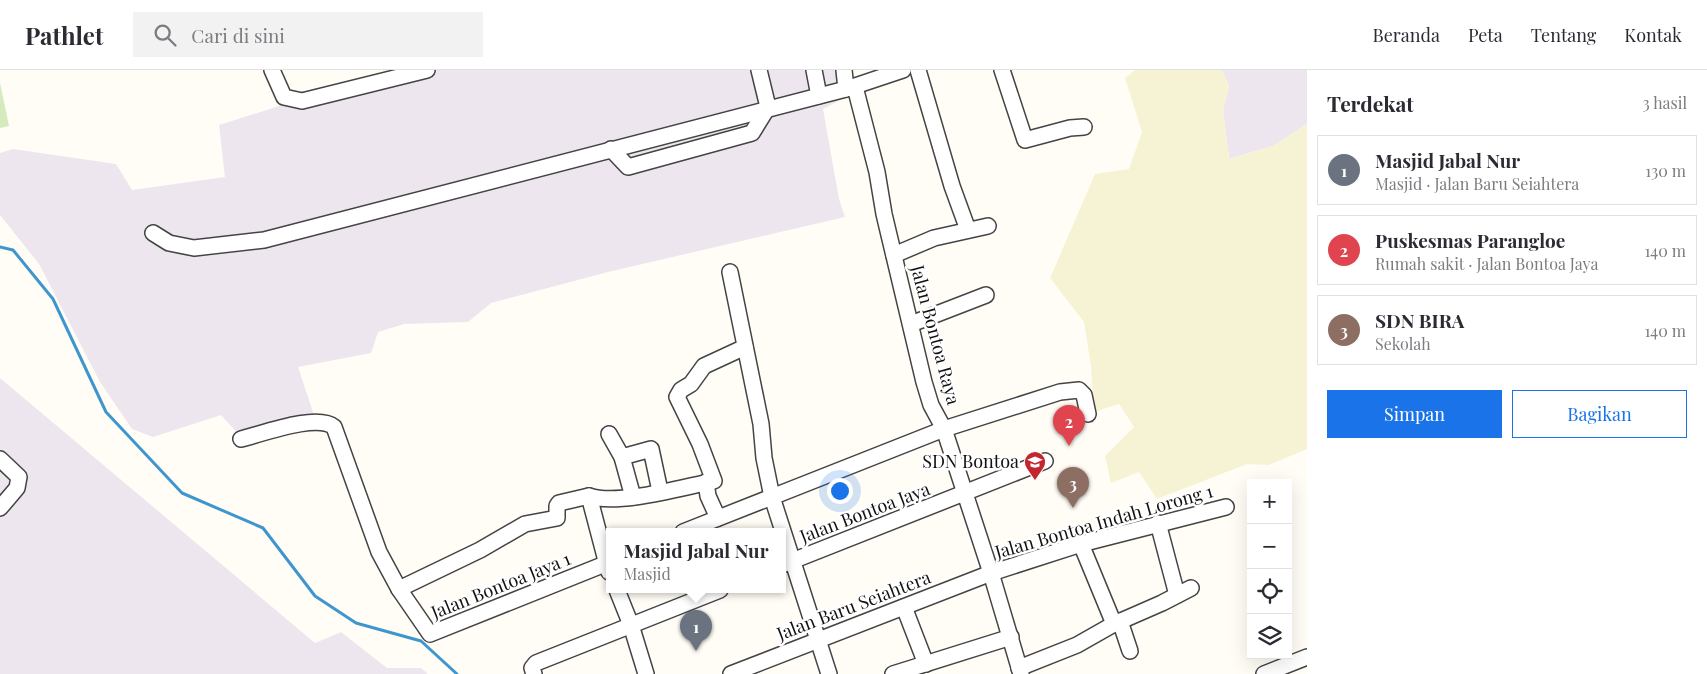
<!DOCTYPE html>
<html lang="id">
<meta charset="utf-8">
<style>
body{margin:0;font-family:"Playfair Display",serif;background:#f2f2f3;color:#2b2b33}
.controls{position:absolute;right:15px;bottom:15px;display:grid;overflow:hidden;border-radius:0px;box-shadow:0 5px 20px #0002}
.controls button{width:45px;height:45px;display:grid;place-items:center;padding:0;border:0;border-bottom:1px solid #e1e1e2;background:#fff;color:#2b2b33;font:25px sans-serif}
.you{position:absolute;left:839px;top:420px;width:18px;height:18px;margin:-12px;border:4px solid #fff;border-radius:50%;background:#1a73e8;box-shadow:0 0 0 8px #1a73e833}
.badge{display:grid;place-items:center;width:32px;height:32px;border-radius:50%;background:#1a73e8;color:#fff;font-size:16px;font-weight:700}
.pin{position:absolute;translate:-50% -41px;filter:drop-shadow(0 1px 2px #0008)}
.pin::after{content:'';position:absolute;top:26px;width:18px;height:15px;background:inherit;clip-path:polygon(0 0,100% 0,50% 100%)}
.popup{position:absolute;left:606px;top:458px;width:180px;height:65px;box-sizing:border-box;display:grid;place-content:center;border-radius:0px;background:#fff;filter:drop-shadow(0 1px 4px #0005);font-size:16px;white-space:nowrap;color:#7c7c81}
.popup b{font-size:19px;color:#2b2b33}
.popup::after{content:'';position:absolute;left:50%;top:100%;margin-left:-10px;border:10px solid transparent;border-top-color:#fff}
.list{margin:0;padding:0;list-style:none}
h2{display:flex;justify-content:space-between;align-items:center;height:65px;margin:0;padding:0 20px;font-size:21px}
h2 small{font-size:16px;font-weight:400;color:#7c7c81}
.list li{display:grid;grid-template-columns:32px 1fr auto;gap:15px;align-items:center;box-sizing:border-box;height:70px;margin:0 10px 10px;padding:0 10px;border:1px solid #e1e1e2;border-radius:0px}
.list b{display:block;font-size:19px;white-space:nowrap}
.list p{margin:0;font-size:16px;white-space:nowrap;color:#7c7c81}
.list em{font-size:16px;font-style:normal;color:#7c7c81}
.actions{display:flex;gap:10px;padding:15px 20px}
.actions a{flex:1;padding:11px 0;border:1px solid #1a73e8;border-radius:0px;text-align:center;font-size:18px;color:#1a73e8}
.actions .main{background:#1a73e8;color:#fff}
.icon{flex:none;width:28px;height:28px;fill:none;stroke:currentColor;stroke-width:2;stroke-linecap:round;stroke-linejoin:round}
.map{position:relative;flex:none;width:1307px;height:604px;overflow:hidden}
header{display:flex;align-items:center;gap:30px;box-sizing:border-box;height:70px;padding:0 25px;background:#fff;border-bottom:1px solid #e1e1e2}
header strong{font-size:24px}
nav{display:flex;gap:28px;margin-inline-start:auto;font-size:18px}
.search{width:350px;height:45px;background:#f2f2f3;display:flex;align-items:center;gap:12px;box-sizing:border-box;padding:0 18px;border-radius:0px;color:#7c7c81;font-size:19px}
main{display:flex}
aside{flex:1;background:#fff}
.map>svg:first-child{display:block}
.industrial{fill:#eee6ef}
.farmland{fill:#f6f3d4}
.green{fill:#d5ebbd}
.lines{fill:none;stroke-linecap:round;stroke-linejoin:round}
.stream{stroke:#3f96cf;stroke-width:3}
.minor-casing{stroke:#444;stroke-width:18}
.minor{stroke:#fff;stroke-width:15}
.labels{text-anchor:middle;stroke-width:5;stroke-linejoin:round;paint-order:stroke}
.street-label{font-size:18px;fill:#111;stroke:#fff}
.poi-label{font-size:18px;fill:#111;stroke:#fff;text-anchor:end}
</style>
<header>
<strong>Pathlet</strong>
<div class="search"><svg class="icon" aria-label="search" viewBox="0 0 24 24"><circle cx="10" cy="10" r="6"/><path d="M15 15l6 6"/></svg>Cari di sini</div>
<nav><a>Beranda</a><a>Peta</a><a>Tentang</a><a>Kontak</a></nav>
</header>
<main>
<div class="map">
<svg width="1307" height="604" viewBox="0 0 1307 604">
<rect width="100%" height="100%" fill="#fffdf5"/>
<g class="industrial">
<path d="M394,0H839L844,28L823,39L839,129L845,147L608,202L491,233L468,252L404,254L378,262L371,283L298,297L314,345L242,368L221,345L153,367L132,359L100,312L39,194L0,145V83L13,79L116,94L132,120L225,107L219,55Z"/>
<path d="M1222,0H1307V54L1273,76L1229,89L1223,40L1229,16Z"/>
<path d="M0,308L315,573L341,562L387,598H421L428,604H0Z"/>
</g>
<path class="farmland" d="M1135,0H1222L1229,15L1223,41L1229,89L1273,76L1307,54V379L1269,395L1247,394L1157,429L1139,402L1111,413L1105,386L1134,357L1119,334L1094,342L1091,296L1084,252L1050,208L1095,104L1129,99L1142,62L1125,8Z"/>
<path class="green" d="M0,13L9,56L0,58Z"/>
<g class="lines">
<path class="stream" d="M0,177L13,180L53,229L106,342L182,423L263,458L315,526L356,553L421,571L457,604"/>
<g class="minor-casing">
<g id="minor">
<path d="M272,0L284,27L302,31L427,0"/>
<path d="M814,0L819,26"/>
<path d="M844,0L846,19"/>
<path d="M918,0L952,116L968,160"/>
<path d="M1002,0L1025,70L1070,58L1084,57"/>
<path d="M855,17L877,102L884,144L924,312L931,335L944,359L991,503L1021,604"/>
<path d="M611,79L628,97L752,63L768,37L759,0"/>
<path d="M153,163L169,173L194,178L264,170L846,19L903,0"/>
<path d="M894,185L934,168L988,156"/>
<path d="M730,202L761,354L764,388L772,427L829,604"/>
<path d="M911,254L986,225"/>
<path d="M609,364L622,387L633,427"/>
<path d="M241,369C262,364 317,343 334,357L379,482L399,519L430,564L610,492"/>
<path d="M622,387L651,379L660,421"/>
<path d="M0,389L19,407L17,418L0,438"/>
<path d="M706,412L708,426L718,448"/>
<path d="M1158,453L1177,525"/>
<path d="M683,462L944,359L1060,322L1079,320L1084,325L1088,344"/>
<path d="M1081,474L1114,554"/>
<path d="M782,495L1045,391"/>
<path d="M609,502L589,426C618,436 683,417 714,411L700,374L677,327L681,320L691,314L704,296L745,277"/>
<path d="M399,519L480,480L525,454L557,448V436L559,433L589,426"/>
<path d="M617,520L631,555L646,604"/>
<path d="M904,537L926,594"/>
<path d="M1120,551L1130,581"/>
<path d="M1019,598L1077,575L1114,554L1162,533L1191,518"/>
<path d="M534,604L532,598L536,593L720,520"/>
<path d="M731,604L991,503L1081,474L1226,437"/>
<path d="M893,604L1011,567"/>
<path d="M1264,604L1307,587"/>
</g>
</g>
<use href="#minor" class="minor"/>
</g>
<defs>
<g id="school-pin" transform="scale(1.125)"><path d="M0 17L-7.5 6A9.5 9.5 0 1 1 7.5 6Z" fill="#c4262e" stroke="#fff"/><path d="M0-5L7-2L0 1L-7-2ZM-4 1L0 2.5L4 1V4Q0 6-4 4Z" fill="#fff"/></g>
</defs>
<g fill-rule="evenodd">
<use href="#school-pin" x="1035" y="392"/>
</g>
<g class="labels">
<g class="street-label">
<text transform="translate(935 265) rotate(75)" y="6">Jalan Bontoa Raya</text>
<text transform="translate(865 443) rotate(-21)" y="6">Jalan Bontoa Jaya</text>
<text transform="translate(1104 452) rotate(-16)" y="6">Jalan Bontoa Indah Lorong 1</text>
<text transform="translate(501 516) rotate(-22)" y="6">Jalan Bontoa Jaya 1</text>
<text transform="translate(854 536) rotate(-21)" y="6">Jalan Baru Seiahtera</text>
</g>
<g class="poi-label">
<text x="1019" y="398">SDN Bontoa</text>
</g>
</g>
</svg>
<div class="controls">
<button>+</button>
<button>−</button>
<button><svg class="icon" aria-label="locate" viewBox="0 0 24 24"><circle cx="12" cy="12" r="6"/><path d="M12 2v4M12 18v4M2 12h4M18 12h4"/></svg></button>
<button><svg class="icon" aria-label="layers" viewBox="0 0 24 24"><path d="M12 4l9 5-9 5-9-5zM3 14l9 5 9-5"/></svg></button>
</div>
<div class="you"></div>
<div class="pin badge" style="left:696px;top:581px;background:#6b7280">1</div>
<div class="popup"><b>Masjid Jabal Nur</b>Masjid</div>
<div class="pin badge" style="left:1069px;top:376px;background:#e0444e">2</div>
<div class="pin badge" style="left:1073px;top:438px;background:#8d6e63">3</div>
</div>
<aside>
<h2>Terdekat<small>3 hasil</small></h2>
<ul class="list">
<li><span class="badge" style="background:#6b7280">1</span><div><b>Masjid Jabal Nur</b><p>Masjid · Jalan Baru Seiahtera</p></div><em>130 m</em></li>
<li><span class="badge" style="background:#e0444e">2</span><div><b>Puskesmas Parangloe</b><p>Rumah sakit · Jalan Bontoa Jaya</p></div><em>140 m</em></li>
<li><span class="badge" style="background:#8d6e63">3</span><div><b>SDN BIRA</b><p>Sekolah</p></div><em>140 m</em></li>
</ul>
<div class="actions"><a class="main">Simpan</a><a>Bagikan</a></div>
</aside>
</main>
